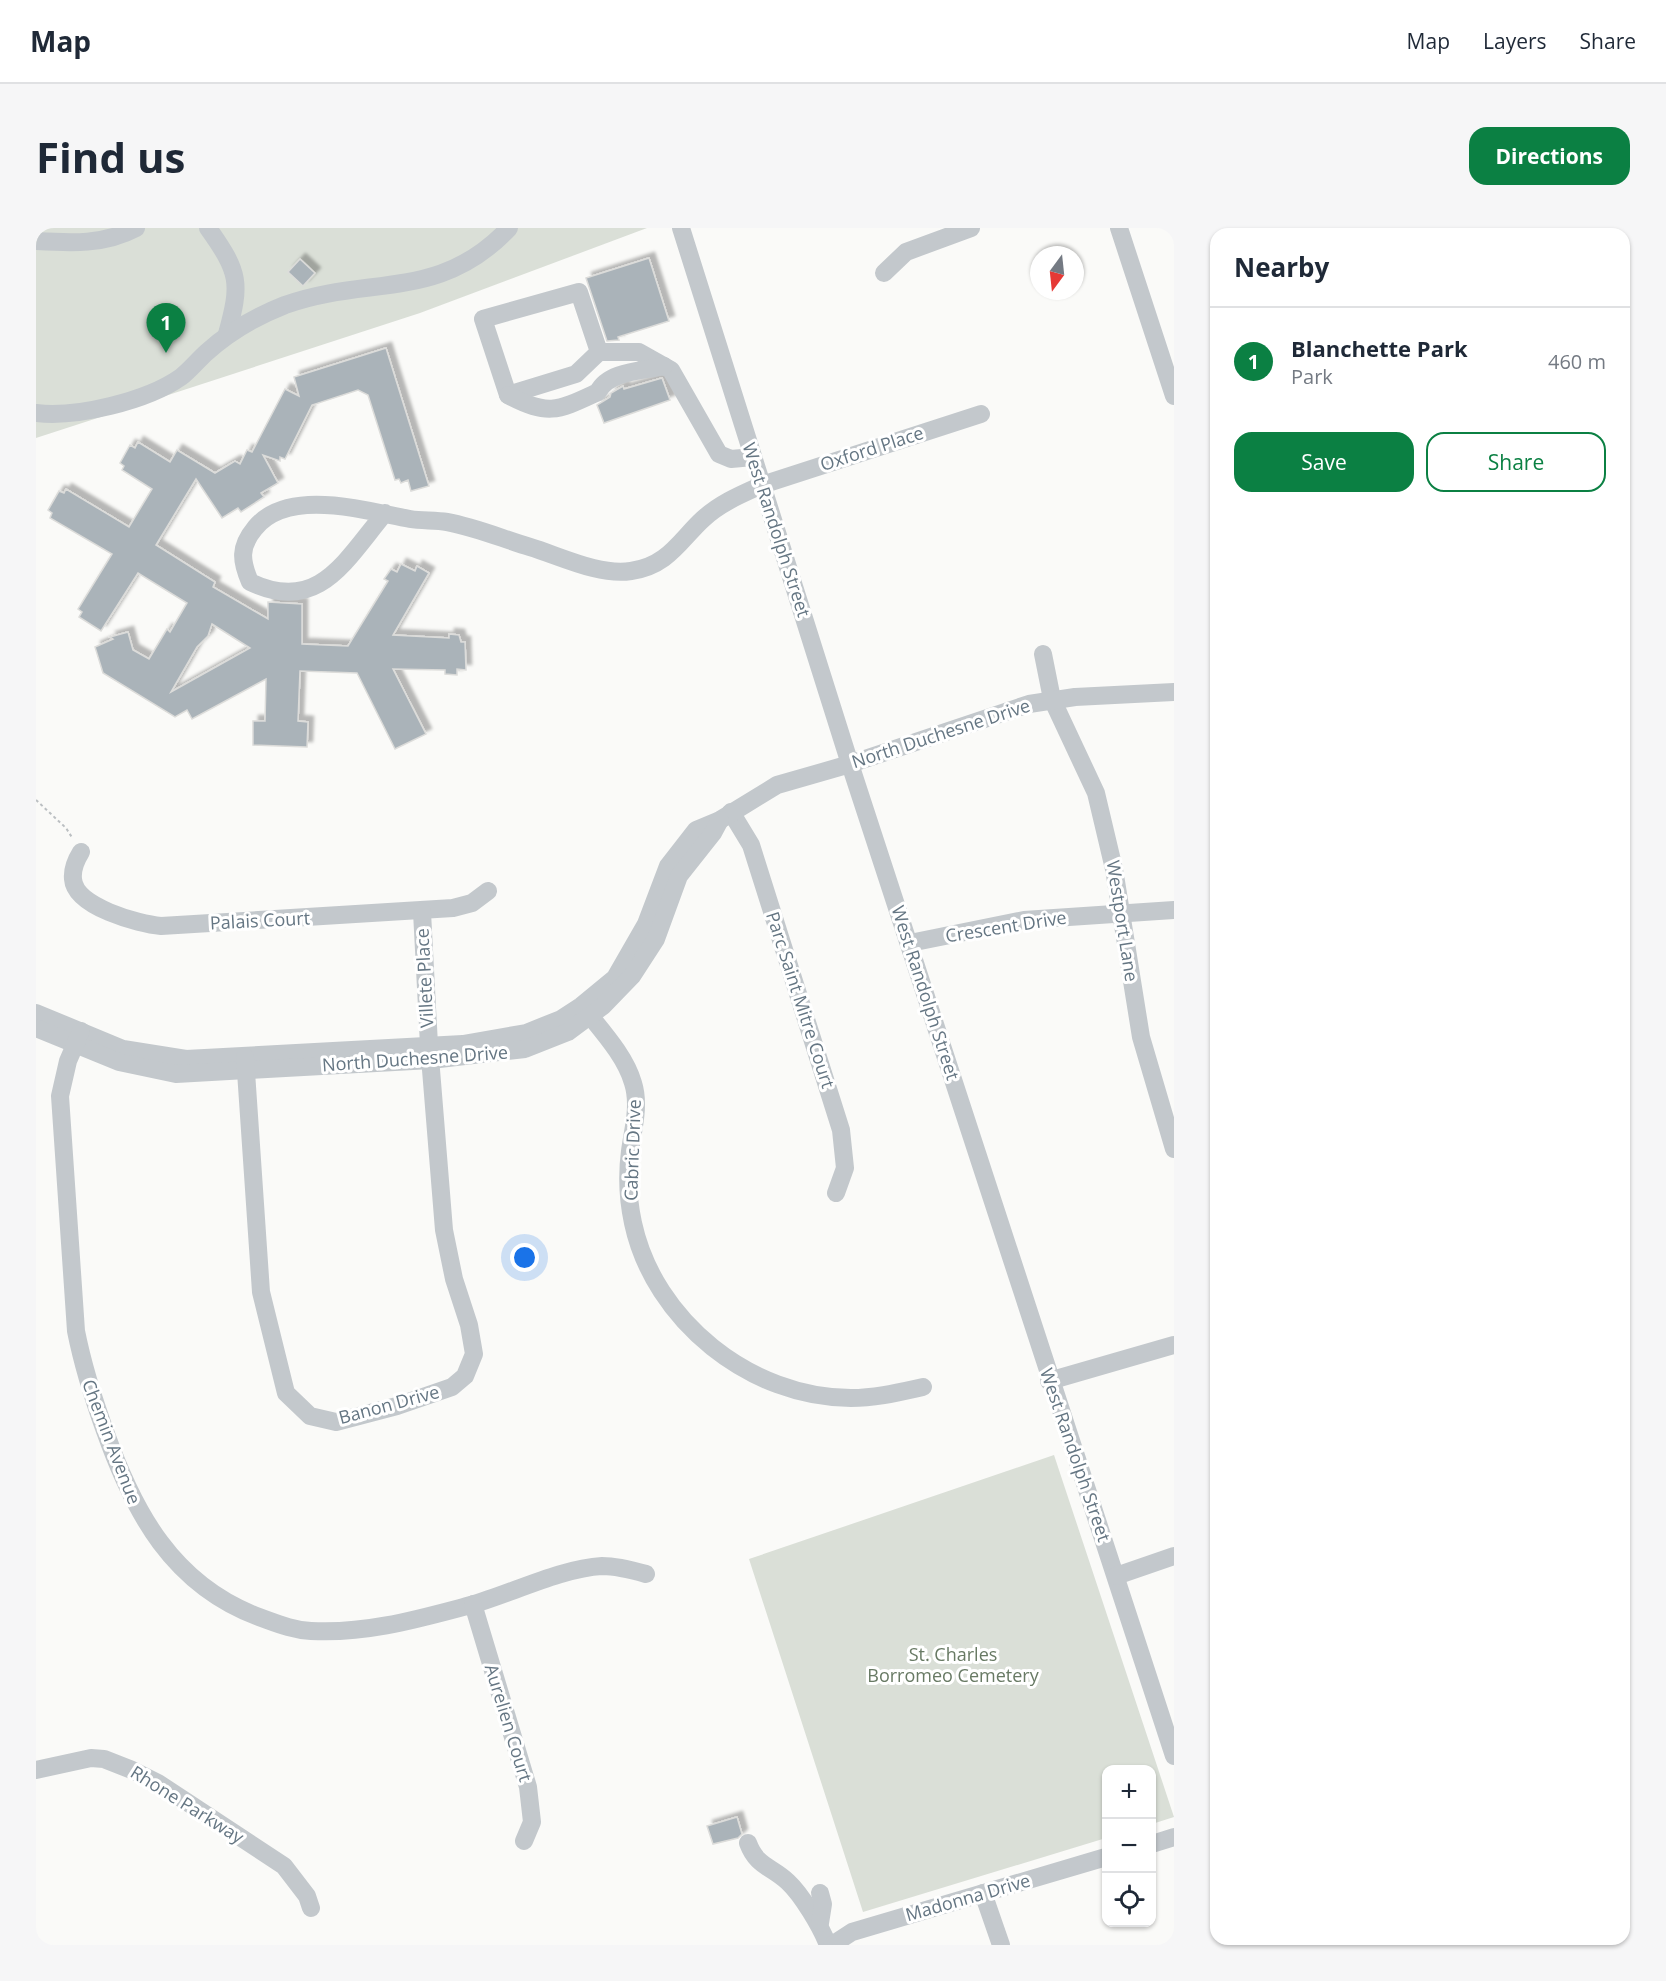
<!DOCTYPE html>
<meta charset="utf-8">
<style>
body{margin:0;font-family:"Open Sans",sans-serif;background:#f6f6f7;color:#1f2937}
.controls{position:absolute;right:18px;bottom:18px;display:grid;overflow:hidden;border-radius:12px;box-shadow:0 2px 4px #0004}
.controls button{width:54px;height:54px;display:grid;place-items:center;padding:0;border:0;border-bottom:2px solid #e0e1e3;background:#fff;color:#1f2937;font:30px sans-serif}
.compass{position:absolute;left:994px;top:18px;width:54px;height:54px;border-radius:50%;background:#fff;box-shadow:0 2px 4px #0004;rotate:195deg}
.you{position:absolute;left:489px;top:1030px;width:21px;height:21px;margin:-15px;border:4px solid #fff;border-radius:50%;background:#1a73e8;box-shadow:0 0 0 9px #1a73e833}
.badge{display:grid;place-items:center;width:39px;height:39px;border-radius:50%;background:#0b8043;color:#fff;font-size:20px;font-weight:700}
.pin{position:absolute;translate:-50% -50px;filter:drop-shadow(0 2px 3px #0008)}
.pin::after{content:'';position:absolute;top:32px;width:21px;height:18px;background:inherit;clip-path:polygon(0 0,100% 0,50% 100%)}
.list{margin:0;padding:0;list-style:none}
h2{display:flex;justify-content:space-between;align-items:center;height:78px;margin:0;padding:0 24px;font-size:26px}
h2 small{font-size:20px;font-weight:400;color:#747a83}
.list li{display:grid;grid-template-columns:39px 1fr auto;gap:18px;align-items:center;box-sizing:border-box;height:108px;padding:0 24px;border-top:2px solid #e0e1e3}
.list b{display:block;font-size:22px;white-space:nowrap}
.list p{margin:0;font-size:20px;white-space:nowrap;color:#747a83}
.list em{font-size:20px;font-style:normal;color:#747a83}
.actions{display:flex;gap:12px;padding:18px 24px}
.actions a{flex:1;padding:14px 0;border:2px solid #0b8043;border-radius:18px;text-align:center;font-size:21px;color:#0b8043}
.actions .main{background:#0b8043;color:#fff}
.icon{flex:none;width:33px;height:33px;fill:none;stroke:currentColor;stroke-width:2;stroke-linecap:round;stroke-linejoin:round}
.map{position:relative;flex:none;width:1138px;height:1717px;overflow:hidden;border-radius:18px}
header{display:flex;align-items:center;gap:36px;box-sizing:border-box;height:84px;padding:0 30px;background:#fff;border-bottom:2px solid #e0e1e3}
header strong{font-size:28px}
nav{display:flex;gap:33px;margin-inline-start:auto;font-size:21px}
.intro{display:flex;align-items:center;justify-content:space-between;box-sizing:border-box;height:144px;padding:0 36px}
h1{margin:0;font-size:42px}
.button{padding:15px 27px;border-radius:18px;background:#0b8043;color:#fff;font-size:21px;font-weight:700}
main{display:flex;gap:36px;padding:0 36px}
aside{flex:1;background:#fff;border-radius:18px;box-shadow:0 2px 4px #0004}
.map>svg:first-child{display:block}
.green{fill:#dadfd7}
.building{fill:#aab3b9;stroke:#dcdcda;stroke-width:1.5;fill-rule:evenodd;filter:url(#shadow)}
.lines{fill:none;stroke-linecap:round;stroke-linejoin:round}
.path{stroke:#bbbfc2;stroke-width:2;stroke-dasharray:3 3;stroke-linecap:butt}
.minor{stroke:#c3c8cc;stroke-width:18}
.labels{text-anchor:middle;stroke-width:6;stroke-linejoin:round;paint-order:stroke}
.street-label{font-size:18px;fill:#657683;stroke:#fff}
.park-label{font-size:18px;fill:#687a64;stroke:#fff}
</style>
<header>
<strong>Map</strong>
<nav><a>Map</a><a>Layers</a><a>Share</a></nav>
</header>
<div class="intro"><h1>Find us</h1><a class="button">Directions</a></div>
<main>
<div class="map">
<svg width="1138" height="1717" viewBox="0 0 1138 1717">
<defs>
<filter id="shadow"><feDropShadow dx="5.5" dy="-5.5" stdDeviation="1.5" flood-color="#0004"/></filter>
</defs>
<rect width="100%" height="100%" fill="#fafaf8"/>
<g class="green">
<path d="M0,0H611L384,85L0,210Z"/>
<path d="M1018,1227L1138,1589L1116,1596V1542H1070V1610L827,1684L713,1331Z"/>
</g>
<g class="building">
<path d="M613,30L633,93L582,109L583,112L571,113L550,50Z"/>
<path d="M264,31L279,45L267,58L252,44Z"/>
<path d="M350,120L393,258L375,263L372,252L365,255L363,251L359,252L332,167L322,162L276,177L249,231L244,229V233L227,227L242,255L225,265L228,269L205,284L202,280L186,290L160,251L120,317L179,354L177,359L232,391V374L266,376V416L312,418L352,353L348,351L355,341L361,344L365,336L379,343L381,338L393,345L357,407L413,410V406L423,407L425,414H429L430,442L421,441V447L409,446V442L357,441L390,506L359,521L321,445L264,443L262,493L272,494L271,519L217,517V493H229L230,451L156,491L151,482L139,489L67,445L59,419L77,411L74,409L92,404L97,422L113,431L131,401L134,404L151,375L102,345L65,403L43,389L46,384L42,381L76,326L14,290L16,285L12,282L23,263L28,265L30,261L93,299L116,261L86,242L88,238L84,235L94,217L99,220L102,214L134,234L141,222L179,245L199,233L204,236L211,222L216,224L249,161L263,168L258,149ZM176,396L214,420L135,464L161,419L172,408Z"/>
<path d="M626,150L634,172L568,195L561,177L574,169L575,165L587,158L588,161Z"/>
<path d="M701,1589L706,1606L702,1610L677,1616L671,1598Z"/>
</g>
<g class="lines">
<path class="path" d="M0,572L30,600L37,611"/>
<g class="minor">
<path d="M172,0C204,45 205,55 191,106"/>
<path d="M645,0L814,536L1138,1528"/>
<path d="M1083,0L1138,168"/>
<path d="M0,13C35,15 68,17 100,0"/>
<path d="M848,45L870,24L935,0"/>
<path d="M563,124L543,64L447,91L472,167L540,146L563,124H603L635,142L683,226L695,231L717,229"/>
<path d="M472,167C512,189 523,182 562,164C572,143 607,143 628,138"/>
<path d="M0,185C40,190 111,173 145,149C154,142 162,132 171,124C193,104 221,88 249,77C332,47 404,74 473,0"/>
<path d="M349,285C310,331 283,387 214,354C205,333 203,319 219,300C252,259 330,283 374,291C386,293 399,292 411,294C439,299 467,311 494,319C524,328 563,348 595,343C632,338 644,312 667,291C684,275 706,266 726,257L945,186"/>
<path d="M1007,426L1016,471L1060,565L1078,641L1105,809L1138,921"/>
<path d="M695,584L715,617L805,902L809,940L800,965"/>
<path d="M45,624C40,632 36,641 37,651C39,679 103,696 125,698L417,680L436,675L452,663"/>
<path d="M874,715L988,692L1138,682"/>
<path d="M547,779C564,801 589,827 597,855C604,877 597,901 594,923C591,946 592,972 597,995C618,1093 715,1170 815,1170C840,1170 864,1164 887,1159"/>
<path d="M0,785L87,821L150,831L427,816L490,805L525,791L545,778L579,750L610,696L632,638L660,602L684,592L741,557L814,536L993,476L1039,469L1138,464"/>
<path d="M0,800L83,834L140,846L395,832L489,821L532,804L567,778L596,748L620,711L643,648L677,605L684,592"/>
<path d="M45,803L32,833L24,868L40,1103C47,1138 57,1170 69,1203C98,1285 137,1357 223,1389C240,1395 256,1402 275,1403C331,1406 382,1391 435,1377C474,1366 526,1340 566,1338C581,1338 596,1342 610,1346"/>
<path d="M209,829L225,1064L250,1165L274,1188L300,1194L361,1178L416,1159L429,1148L438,1126L433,1097L418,1051L408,1002L393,817L386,684"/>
<path d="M1013,1153L1138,1117"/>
<path d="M1080,1348L1138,1328"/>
<path d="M437,1376L492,1559L496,1594L488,1613"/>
<path d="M0,1542L55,1530L68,1531L96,1542L122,1555L248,1638L271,1668L275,1680"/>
<path d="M712,1615C721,1639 735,1638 752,1654C766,1667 785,1699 792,1717"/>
<path d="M1116,1616L1138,1609"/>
<path d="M947,1665L965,1717"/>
<path d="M784,1695L787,1676L784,1665"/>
<path d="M796,1717L816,1704L1070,1629"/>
</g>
</g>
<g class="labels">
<g class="street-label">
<text transform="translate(836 221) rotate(-18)" y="6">Oxford Place</text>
<text transform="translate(740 302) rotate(72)" y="6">West Randolph Street</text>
<text transform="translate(905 506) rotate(-18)" y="6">North Duchesne Drive</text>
<text transform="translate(224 693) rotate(-3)" y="6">Palais Court</text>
<text transform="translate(1086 693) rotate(81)" y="6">Westport Lane</text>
<text transform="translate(970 699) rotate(-9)" y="6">Crescent Drive</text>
<text transform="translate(389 750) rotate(-93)" y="6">Villete Place</text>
<text transform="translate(889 765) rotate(72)" y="6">West Randolph Street</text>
<text transform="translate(764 772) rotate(72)" y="6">Parc Saint Mitre Court</text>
<text transform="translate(379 831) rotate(-4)" y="6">North Duchesne Drive</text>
<text transform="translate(597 922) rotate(-88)" y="6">Cabric Drive</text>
<text transform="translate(353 1177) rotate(-15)" y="6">Banon Drive</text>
<text transform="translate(75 1214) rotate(69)" y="6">Chemin Avenue</text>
<text transform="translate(1039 1227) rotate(71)" y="6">West Randolph Street</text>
<text transform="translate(472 1495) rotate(73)" y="6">Aurelien Court</text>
<text transform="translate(151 1577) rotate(32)" y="6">Rhone Parkway</text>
<text transform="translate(932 1670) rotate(-16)" y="6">Madonna Drive</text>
</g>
<g class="park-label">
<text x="917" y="1433">St. Charles<tspan x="917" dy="21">Borromeo Cemetery</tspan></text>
</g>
</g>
</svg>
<div class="controls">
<button>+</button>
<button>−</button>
<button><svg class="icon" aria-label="locate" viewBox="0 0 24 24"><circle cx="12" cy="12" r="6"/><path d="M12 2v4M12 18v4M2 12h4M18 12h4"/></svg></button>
</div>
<svg class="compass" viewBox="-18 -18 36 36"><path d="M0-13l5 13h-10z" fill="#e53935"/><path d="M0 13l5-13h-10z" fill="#747a83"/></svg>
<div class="you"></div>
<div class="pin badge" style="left:130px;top:125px">1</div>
</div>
<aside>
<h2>Nearby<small></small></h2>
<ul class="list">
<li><span class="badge">1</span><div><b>Blanchette Park</b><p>Park</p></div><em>460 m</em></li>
</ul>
<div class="actions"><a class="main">Save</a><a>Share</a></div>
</aside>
</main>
